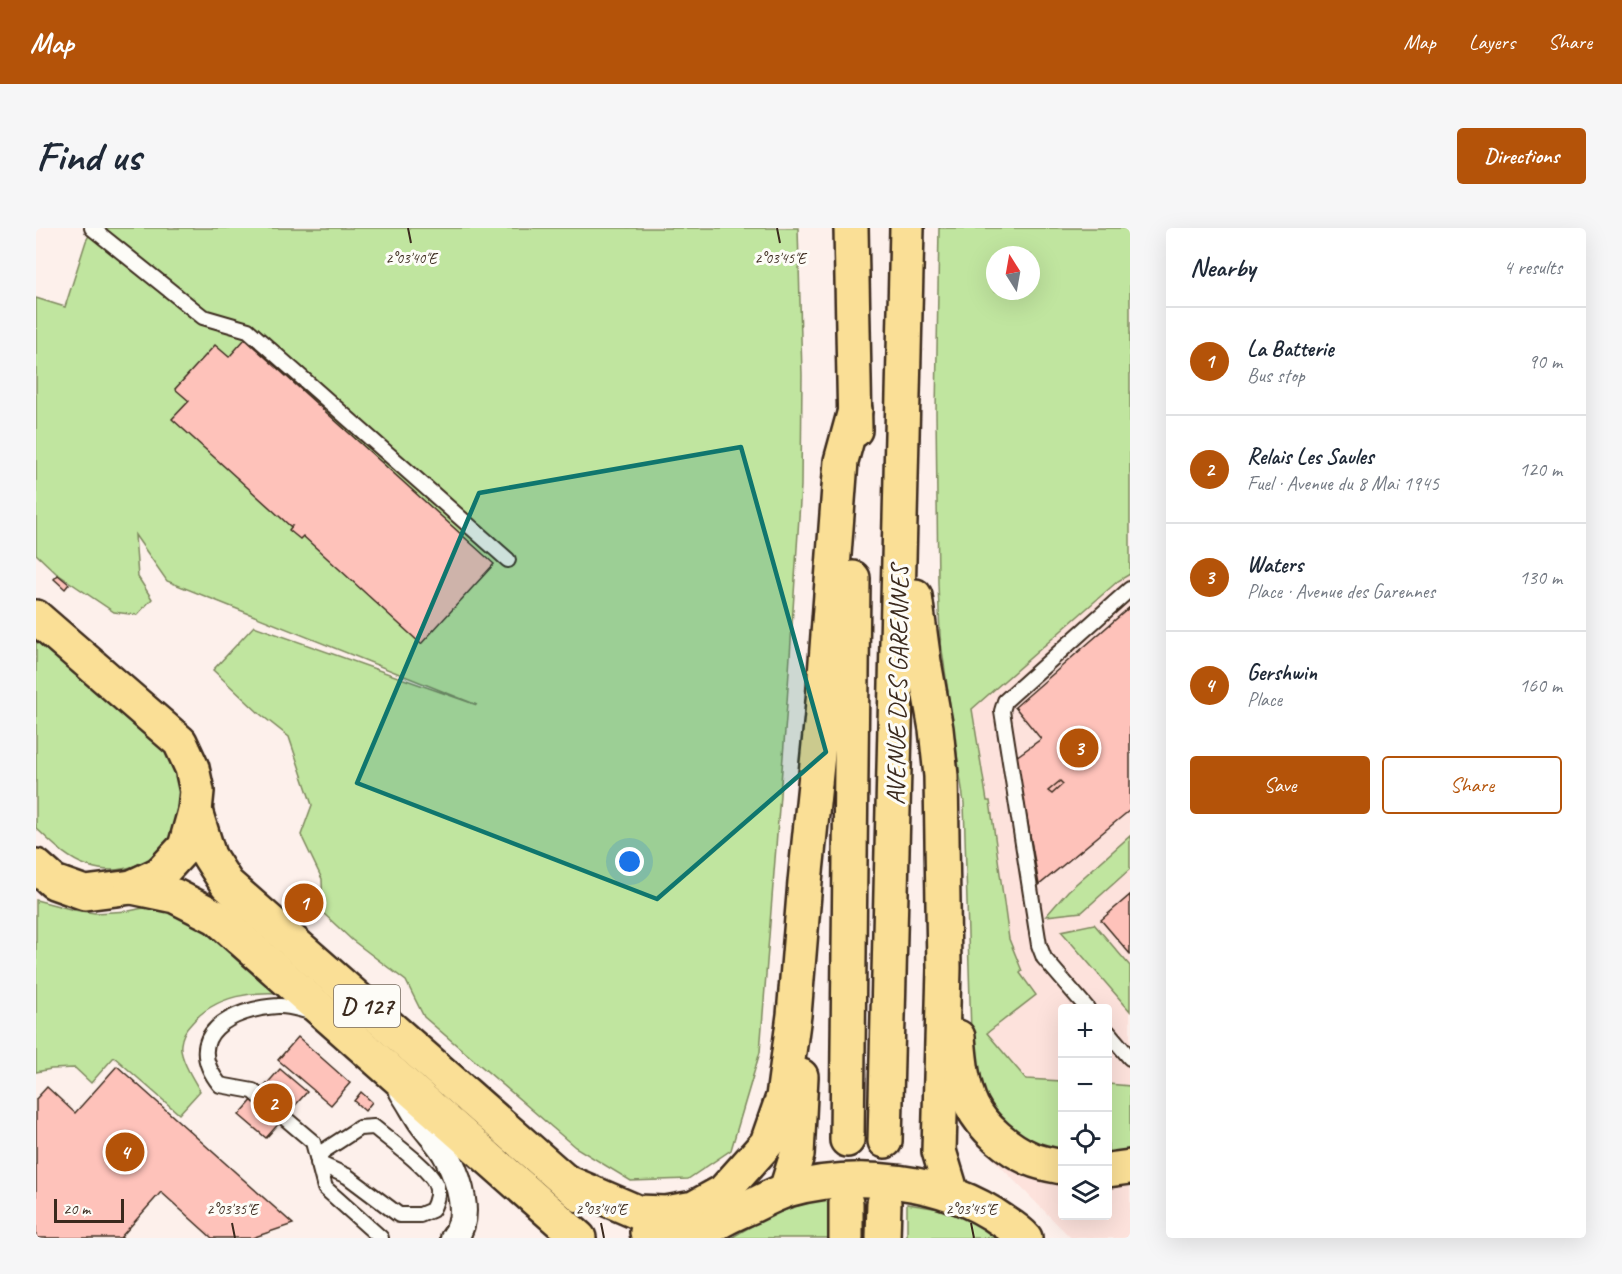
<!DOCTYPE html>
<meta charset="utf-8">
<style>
body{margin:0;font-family:Caveat,sans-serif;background:#f6f6f7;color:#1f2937}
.controls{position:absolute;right:18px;bottom:18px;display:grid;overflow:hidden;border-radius:6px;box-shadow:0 6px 24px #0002}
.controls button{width:54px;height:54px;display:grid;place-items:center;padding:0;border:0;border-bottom:2px solid #e0e1e3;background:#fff;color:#1f2937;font:30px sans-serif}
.compass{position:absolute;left:950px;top:18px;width:54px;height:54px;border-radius:50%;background:#fff;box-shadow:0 6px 24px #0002;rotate:349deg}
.scale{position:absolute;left:18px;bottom:15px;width:70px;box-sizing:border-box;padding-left:6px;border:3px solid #3b2a1e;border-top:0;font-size:16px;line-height:21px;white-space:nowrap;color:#3b2a1e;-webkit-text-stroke:4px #fdfcf7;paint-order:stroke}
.you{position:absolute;left:594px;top:634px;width:21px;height:21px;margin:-15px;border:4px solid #fff;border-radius:50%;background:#1a73e8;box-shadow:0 0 0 9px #1a73e833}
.badge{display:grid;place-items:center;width:39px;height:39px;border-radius:50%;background:#b45309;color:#fff;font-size:20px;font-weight:700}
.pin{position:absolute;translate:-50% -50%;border:3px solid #fff;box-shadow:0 2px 6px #0006}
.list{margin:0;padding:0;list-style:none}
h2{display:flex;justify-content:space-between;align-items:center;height:78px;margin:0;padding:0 24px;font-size:26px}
h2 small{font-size:20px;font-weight:400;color:#747a83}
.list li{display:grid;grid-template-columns:39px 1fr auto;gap:18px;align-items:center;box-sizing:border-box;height:108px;padding:0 24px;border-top:2px solid #e0e1e3}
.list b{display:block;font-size:22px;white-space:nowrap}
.list p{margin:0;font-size:20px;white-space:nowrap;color:#747a83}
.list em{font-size:20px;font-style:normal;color:#747a83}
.actions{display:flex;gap:12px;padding:18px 24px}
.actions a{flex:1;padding:14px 0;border:2px solid #b45309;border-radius:6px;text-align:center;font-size:21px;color:#b45309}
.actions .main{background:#b45309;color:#fff}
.icon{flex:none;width:33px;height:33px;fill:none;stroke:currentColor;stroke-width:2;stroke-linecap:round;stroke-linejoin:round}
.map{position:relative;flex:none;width:1094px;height:1010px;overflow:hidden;border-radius:6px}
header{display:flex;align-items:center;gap:36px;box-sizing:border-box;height:84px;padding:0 30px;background:#b45309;color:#fff}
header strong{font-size:28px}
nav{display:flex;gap:33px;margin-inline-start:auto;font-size:21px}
.intro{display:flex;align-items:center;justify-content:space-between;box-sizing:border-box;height:144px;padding:0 36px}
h1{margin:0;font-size:42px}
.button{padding:15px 27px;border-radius:6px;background:#b45309;color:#fff;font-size:21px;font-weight:700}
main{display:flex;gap:36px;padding:0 36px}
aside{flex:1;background:#fff;border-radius:6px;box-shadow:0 6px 24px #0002}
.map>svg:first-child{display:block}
.built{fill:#fde2dc;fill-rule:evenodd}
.green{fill:#c0e59f;stroke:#7e885e;stroke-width:1.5;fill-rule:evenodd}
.building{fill:#fec2ba;stroke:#3b2a1e;stroke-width:1.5}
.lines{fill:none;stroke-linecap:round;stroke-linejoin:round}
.primary-tunnel{stroke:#d6c8c2;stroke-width:33;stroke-dasharray:33 16;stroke-linecap:butt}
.service-casing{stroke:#3b2a1e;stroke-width:18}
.minor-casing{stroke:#3b2a1e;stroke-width:30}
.primary-casing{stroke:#3b2a1e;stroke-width:38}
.service{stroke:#fdfcf7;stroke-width:14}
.minor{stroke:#fdfcf7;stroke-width:26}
.primary{stroke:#fadf96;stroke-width:33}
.marked{fill:#0f766e;fill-opacity:0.2;stroke:#0f766e;stroke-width:4.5;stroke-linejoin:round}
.ticks{fill:none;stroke:#3b2a1e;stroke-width:2}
.labels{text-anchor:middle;stroke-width:6;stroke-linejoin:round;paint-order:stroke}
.shield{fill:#fdfcf7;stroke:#75695f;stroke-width:1.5}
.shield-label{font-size:24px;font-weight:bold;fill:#3b2a1e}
.street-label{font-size:26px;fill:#3b2a1e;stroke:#fdfcf7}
.ticks-label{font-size:15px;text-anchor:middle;fill:#3b2a1e;stroke:#fdfcf7;stroke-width:6;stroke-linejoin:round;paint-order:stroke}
</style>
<header>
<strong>Map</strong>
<nav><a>Map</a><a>Layers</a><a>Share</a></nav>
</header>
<div class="intro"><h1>Find us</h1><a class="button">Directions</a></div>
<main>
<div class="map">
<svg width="1094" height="1010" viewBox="0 0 1094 1010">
<rect width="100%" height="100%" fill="#fdf0eb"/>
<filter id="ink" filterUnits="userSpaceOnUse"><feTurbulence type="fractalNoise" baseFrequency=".0167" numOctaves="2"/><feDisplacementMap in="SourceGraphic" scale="12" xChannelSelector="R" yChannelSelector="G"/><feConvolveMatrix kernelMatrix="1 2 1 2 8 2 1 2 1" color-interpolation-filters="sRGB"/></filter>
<g filter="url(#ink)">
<path class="built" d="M1094,334V1010H1035L951,925L943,859L928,452ZM1026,780H1072V988H1026Z"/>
<g class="green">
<path d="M57,0H762L766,147L765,258L750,490L724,824L695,922L652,951L595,953L539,919L388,789L370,753L316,712L287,685L286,651L265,607L276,577L253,509L224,486L177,442L218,398L441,477L131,353L99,307L102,349L116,371L101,387L78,384L20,345L0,326V70L29,79L50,13Z"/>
<path d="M903,0H1094V346L1082,353L936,481L951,573H954L973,711L986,743L984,745L1000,767L951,805L990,851L1026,853V928H1018L961,895L936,838L928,575L904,408L902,355L900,184ZM959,27H995V63H959Z"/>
<path d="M0,408L131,524C138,536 145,548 146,562C147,570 143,578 142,585C140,592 139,601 136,607C118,636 84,649 52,638C31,631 16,615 0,600Z"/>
<path d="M1094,608V641L1046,684L1010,688L1032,663Z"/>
<path d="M0,672L38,682L59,685L93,683L117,678L157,687L253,766C219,762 179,767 155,796C150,801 146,808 145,816C143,829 157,851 164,863L143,886L78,829L55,855L39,840L15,841L0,844Z"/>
<path d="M1058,696L1094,738V783L1025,703Z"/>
<path d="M1072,856L1094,858V927L1072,928Z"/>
<path d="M793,970L792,1010H695C730,989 752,978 793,970Z"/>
<path d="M871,976L917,983L951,1002L961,1010H871Z"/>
</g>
<g class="building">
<path d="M209,111L458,336L385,416L267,308L264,311L259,307L253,302L256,298H254L136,191L153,173L139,161L179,117L193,129Z"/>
<path d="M22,347L33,356L29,361L18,351Z"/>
<path d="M1094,379V582L1003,657L980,529L1005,511L979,479Z"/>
<path d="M1024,553L1027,556L1016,566L1012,563Z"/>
<path d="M263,664L285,684L280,688L259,669Z"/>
<path d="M1094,667V726L1065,692Z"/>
<path d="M262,809L314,855L295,877L242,832Z"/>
<path d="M81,838L257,996L216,1010H176L125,964L85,1009L86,1010H0V871L11,859L39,885Z"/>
<path d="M244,841L271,864L230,910L203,887Z"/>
<path d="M325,864L336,874L329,883L318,873Z"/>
</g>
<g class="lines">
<path class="primary-tunnel" d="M848,975L849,913"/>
<g class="service-casing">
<g id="service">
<path d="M56,0L167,89L212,102L472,332"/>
<path d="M1051,780L1008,730L1003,717L966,483L969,473L1094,361"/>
<path d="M275,784C264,782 253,777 242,778C196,781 144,807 184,857L217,863L277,914L289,960L345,1010"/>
<path d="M1072,804L1094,830"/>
<path d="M338,899C352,911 392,939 399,955C404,964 400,974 396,982L384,987H363L311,948L282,935L286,924L323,900Z"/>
</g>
</g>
<g class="minor-casing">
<path id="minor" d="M367,864C374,874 380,886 387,896C395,907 406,917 412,930C423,952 436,989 418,1010"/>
</g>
<g class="primary-casing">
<g id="primary">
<path d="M815,0L819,202"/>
<path d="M879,368L888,434L900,501L905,548L908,740L903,923L916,966"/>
<path d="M0,389L144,514L156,540L161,563L159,583L149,619L124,646L96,659L49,665L18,654L0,638"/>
<path d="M159,583L173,628L191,656L546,968"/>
<path d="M96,659L139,668L180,689L543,1010"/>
<path d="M922,809C924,832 926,857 936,878C947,900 972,921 995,931C1004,935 1016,937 1026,939"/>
<path d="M811,912L817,350"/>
<path d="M849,913L871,0"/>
<path d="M1072,942L1094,939"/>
<path d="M531,954L601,984L630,985L658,980L687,964L731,915L747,869L758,787L769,654L786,487L805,233L819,182"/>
<path d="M750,962L761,927L765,848"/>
<path d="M611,1004L618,1006L668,1004"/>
<path d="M663,1010C674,996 697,986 714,979C726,973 739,966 751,962C820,942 909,951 967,993C975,998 983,1003 989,1010"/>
<path d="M810,1010V975"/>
<path d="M847,1010L848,975"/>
</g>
</g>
<use href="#service" class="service"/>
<use href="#minor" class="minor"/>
<use href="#primary" class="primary"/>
</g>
</g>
<path class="marked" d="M705,219L790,524L621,671L321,555L443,265Z"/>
<path class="ticks" d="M372,0L375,15M741,0L744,15M196,995L199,1010M565,995L568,1010M935,995L938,1010"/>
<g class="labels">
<rect class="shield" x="298" y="757" width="66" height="42" rx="4.5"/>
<g class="shield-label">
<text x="331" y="786">D 127</text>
</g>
<g class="street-label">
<text transform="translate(861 457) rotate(-89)" y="9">AVENUE DES GARENNES</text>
</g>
</g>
<g class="ticks-label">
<text x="375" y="35">2°03'40"E</text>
<text x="744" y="35">2°03'45"E</text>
<text x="196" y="986">2°03'35"E</text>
<text x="565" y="986">2°03'40"E</text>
<text x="935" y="986">2°03'45"E</text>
</g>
</svg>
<div class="controls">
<button>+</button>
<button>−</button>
<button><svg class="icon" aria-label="locate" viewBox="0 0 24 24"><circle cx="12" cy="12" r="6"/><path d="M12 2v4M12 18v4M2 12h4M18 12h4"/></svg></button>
<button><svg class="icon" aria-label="layers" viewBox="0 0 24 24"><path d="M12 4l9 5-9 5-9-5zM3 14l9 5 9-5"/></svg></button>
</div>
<svg class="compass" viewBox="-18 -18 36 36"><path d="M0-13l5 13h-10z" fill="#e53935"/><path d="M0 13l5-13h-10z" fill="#747a83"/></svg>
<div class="scale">20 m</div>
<div class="you"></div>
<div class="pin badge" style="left:268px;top:675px">1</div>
<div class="pin badge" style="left:237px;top:875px">2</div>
<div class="pin badge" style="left:1043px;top:520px">3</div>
<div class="pin badge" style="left:89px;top:924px">4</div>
</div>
<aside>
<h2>Nearby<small>4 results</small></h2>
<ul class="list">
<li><span class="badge">1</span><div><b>La Batterie</b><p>Bus stop</p></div><em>90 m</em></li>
<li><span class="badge">2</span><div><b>Relais Les Saules</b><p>Fuel · Avenue du 8 Mai 1945</p></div><em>120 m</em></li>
<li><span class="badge">3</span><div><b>Waters</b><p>Place · Avenue des Garennes</p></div><em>130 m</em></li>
<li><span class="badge">4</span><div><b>Gershwin</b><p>Place</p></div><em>160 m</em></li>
</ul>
<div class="actions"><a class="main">Save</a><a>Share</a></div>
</aside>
</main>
